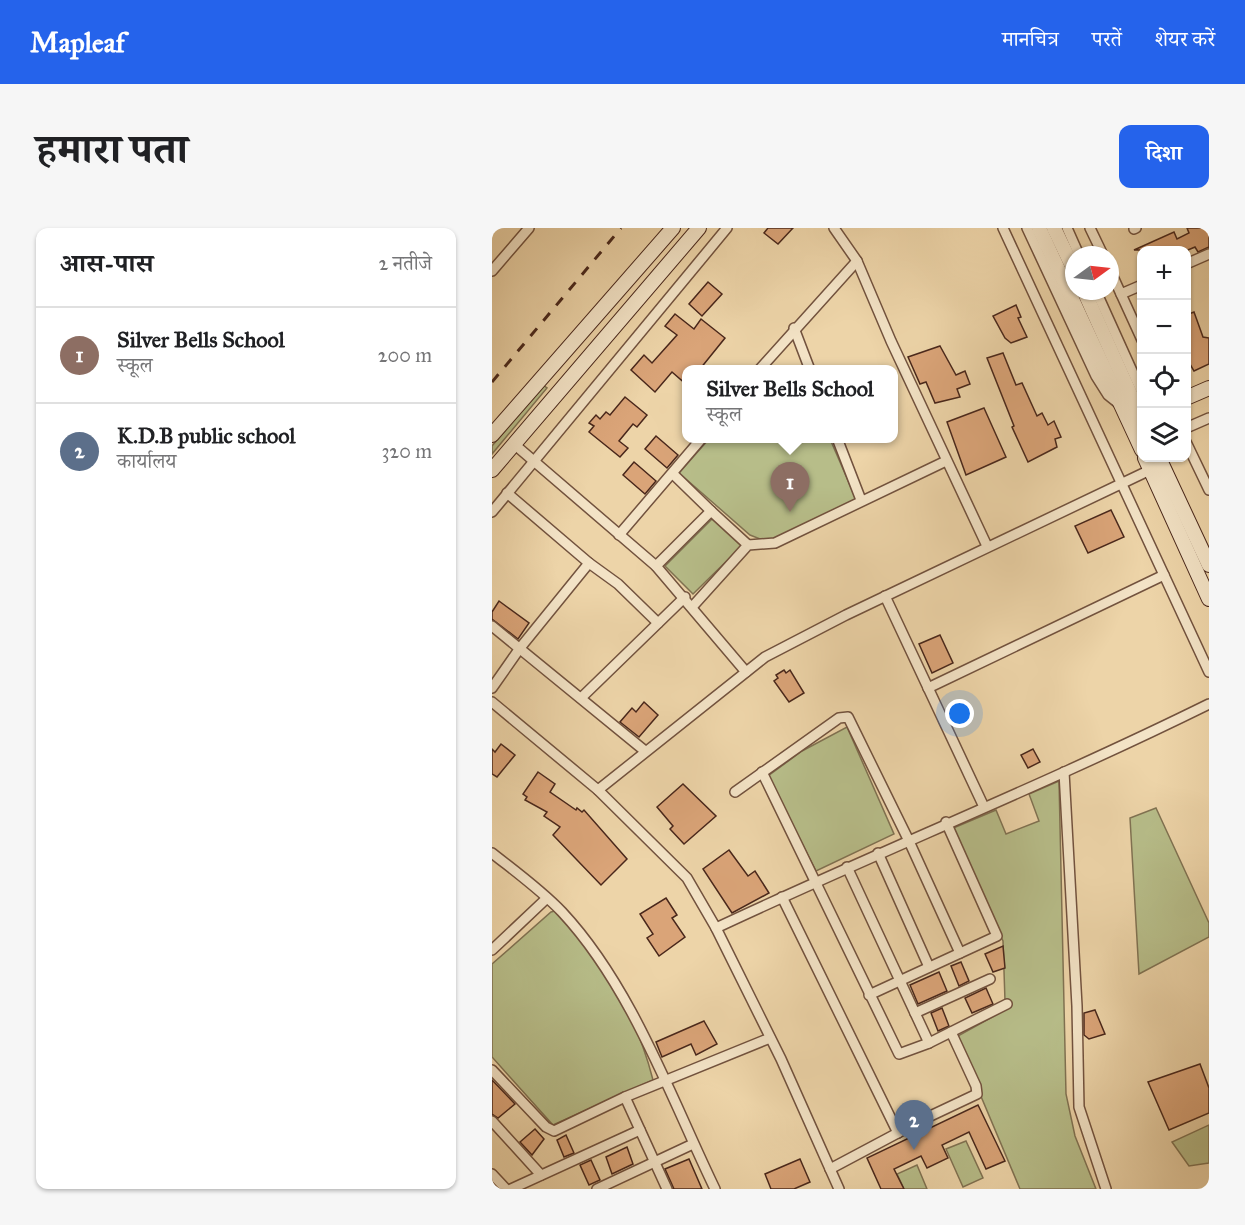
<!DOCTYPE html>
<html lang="hi">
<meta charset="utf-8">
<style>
body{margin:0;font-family:"IM FELL Great Primer","Noto Serif Devanagari",serif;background:#f6f6f6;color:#202124}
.controls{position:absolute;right:18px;top:18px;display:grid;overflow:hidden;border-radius:12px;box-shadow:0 2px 4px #0004}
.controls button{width:54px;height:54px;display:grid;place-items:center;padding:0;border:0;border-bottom:2px solid #e0e0e0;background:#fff;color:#202124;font:30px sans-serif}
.compass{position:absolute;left:573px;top:18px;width:54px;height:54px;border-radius:50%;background:#fff;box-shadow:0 2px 4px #0004;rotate:75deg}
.you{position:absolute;left:468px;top:486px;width:21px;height:21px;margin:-15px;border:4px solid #fff;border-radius:50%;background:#1a73e8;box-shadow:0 0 0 9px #1a73e833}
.badge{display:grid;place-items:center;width:39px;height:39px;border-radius:50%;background:#2563eb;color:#fff;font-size:20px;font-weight:700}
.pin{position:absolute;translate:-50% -50px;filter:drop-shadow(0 2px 3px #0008)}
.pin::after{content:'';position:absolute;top:32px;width:21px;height:18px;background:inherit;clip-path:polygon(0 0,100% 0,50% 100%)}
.popup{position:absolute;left:190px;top:137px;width:216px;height:78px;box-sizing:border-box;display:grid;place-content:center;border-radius:12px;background:#fff;filter:drop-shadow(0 2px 4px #0005);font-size:20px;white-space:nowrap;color:#757577}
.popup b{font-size:22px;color:#202124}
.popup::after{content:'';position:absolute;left:50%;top:100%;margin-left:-12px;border:12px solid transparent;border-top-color:#fff}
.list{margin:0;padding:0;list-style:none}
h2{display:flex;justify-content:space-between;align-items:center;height:78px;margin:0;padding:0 24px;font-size:26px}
h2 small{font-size:20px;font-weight:400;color:#757577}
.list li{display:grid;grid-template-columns:39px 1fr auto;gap:18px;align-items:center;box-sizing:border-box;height:96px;padding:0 24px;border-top:2px solid #e0e0e0}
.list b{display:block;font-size:22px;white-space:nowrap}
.list p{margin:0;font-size:20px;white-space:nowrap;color:#757577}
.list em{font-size:20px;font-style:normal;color:#757577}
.icon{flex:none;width:33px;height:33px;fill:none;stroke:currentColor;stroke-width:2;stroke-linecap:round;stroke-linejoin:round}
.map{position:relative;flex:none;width:717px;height:961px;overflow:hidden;border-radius:12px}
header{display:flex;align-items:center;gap:36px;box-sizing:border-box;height:84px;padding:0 30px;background:#2563eb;color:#fff}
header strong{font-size:28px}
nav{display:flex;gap:33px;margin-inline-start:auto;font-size:21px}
.intro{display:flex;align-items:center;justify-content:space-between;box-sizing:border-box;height:144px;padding:0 36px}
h1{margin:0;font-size:42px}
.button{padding:15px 27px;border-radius:12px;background:#2563eb;color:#fff;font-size:21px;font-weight:700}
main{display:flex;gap:36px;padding:0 36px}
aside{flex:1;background:#fff;border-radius:12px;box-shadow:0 2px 4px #0004}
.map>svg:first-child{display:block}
.green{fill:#b7bd89;stroke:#807252;stroke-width:1.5}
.building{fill:#daa478;stroke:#49271b;stroke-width:1.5}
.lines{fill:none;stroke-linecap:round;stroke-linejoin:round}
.street-casing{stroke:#72523e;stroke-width:12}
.secondary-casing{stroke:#49271b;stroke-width:16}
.street{stroke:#f3e3c6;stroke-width:9}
.secondary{stroke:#f3e3c6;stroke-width:14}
.rail{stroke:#49271b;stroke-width:3;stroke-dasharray:10 10;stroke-linecap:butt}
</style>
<header>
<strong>Mapleaf</strong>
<nav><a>मानचित्र</a><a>परतें</a><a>शेयर करें</a></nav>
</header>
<div class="intro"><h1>हमारा पता</h1><a class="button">दिशा</a></div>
<main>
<aside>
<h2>आस-पास<small>2 नतीजे</small></h2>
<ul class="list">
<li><span class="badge" style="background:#8d6e63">1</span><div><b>Silver Bells School</b><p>स्कूल</p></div><em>200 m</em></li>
<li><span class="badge" style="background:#5c6f8a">2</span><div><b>K.D.B public school</b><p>कार्यालय</p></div><em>320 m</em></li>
</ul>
</aside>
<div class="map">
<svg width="717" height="961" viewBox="0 0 717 961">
<rect width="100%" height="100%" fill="#edd4a8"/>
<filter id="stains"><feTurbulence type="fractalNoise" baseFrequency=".00333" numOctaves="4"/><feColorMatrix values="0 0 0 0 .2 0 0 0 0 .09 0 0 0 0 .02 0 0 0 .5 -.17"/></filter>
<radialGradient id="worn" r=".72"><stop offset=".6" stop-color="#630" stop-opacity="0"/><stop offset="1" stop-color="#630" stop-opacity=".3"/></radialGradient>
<g class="green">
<path d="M51,157L55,160L0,226V218Z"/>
<path d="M217,211H338L364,271L276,314L258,307L187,245Z"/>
<path d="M223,288L251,317L201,366L173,338Z"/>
<path d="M355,499L402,606L324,643L276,548L310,523Z"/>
<path d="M567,553L574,866L583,908L604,961H528L464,809L513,782V773L511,713L459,601L504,582L514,606L547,593L537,566Z"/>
<path d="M664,580L717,695V709L647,746L638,590Z"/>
<path d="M63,683C111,727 145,789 161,852L61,897L0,829V736L59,684Z"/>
<path d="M717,897V935L697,938L680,914Z"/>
<path d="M474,913L491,950L471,959L454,921Z"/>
<path d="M425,937L435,961H412L405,946Z"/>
</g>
<g class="building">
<path d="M276,0H301L286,16L272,5Z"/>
<path d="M695,0H717V19L706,24L703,19L696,22H642L682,4L685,11L697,5Z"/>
<path d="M216,54L230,66L210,88L197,76Z"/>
<path d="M524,77L529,89L526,90L535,109L519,115L513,110L501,88Z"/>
<path d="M702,84L711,109L717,110V136L702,143L694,129V87Z"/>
<path d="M183,86L202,101L209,91L233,110L208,141H195V157L180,144L163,164L139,142L152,127L160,135L185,107L173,98Z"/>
<path d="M448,118L464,147L473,143L478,156L465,161L468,169L443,175L434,154L428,156L416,129Z"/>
<path d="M511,125L524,157L530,155L545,188L550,185L556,197L562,193L569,209L563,211L565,219L536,234L520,199L522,198L495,130Z"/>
<path d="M133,169L155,187L145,199L141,196L127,213L136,220L128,229L97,204L102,198L97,195L104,187L108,191L114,184L118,187Z"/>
<path d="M492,180L514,229L474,247L455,194Z"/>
<path d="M164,208L186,227L175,240L153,221Z"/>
<path d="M142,234L164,253L153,266L131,247Z"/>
<path d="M619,282L632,309L596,325L583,298Z"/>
<path d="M7,373L37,395L26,411L0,391V384Z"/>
<path d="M448,407L461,435L440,445L427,416Z"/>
<path d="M292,442L294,445L298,442L312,465L297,474L282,453L286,450L284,447Z"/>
<path d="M152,474L166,487L147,509L128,494L140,480L144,484Z"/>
<path d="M9,516L23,527L5,549L0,546V521L3,524Z"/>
<path d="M541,521L548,534L536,540L529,527Z"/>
<path d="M46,544L63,556L58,564L84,582L85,580L90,584L92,582L135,631L109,657L61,607L68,599L52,588L55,584L33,572L35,569L31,566Z"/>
<path d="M191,556L224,588L192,616L178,601L181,598L165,579Z"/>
<path d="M237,622L256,648L263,643L277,665L240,685L211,641Z"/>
<path d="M174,670L185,687L180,690L193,709L167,728L155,710L161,706L148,686Z"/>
<path d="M511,718L513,740L501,744L493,726Z"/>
<path d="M469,734L477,753L467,758L459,738Z"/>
<path d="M447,744L455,763L426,776L418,757Z"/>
<path d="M494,760L501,776L480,785L473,770Z"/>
<path d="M450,780L457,798L446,803L439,785Z"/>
<path d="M603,782L613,806L597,811L592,807V785Z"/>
<path d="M212,793L225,816L204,827L199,816L170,829L164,814Z"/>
<path d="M708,836L717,860V885L677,902L656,854Z"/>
<path d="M0,852L23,876L6,890L0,886Z"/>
<path d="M486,877L513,933L494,941L477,904L450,917L456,930L435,940L429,928L402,941L412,961H389L375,930Z"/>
<path d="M43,901L52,911L40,927L28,914Z"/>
<path d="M74,907L82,925L72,929L65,912Z"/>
<path d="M135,919L141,936L120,946L114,929Z"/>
<path d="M197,931L210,961H182L173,941Z"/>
<path d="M308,931L318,954L302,961H279L273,946Z"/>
<path d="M99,932L108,952L97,957L88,937Z"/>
</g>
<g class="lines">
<g class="street-casing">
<g id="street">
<path d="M342,0L365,33L399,113L495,318"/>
<path d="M511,0L717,444"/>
<path d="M535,0L604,148L616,167L626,175"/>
<path d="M575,0L587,27"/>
<path d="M598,0L611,27"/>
<path d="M642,1L644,0"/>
<path d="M694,36L717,26"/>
<path d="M618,42L650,112"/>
<path d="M0,43L37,0"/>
<path d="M604,63L650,165"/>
<path d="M629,66L650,57"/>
<path d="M302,100L318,142"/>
<path d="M267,142L365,33"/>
<path d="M694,200L717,190"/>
<path d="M345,210L369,272"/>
<path d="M694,214L717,262"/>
<path d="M22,216L164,338L254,444"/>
<path d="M181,246L219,283"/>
<path d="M0,284L235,0"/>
<path d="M127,307L210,210"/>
<path d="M97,335L126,356L166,395"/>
<path d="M164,338L219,283L256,317"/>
<path d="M393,368L492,579"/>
<path d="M201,378L256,317L283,315L454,233"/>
<path d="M0,398L153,523"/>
<path d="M0,460L28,420L97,335L15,265"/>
<path d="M436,460L672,347"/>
<path d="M89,470L193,369"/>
<path d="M0,474L106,562L195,650L224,700L289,831L347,961"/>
<path d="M270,544L407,826L437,815L515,776"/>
<path d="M572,544L585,778L587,879L614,961"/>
<path d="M106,562L273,429L354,387L658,242"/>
<path d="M243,564L347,490L356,489L416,611L468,725"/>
<path d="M0,625C24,644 49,662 70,684C140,759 179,870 223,961"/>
<path d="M386,625L437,739"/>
<path d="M355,639L437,815"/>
<path d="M290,669L406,905"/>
<path d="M224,700C388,623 555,556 717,476"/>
<path d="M0,722L55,670"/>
<path d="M377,767L505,708L454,594"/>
<path d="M423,785L498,751"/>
<path d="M0,842L54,899L62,903L133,869L278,810"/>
<path d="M133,869L175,961"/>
<path d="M0,893L49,947"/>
<path d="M338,941L432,891L485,866L484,858L459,804"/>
<path d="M0,946L14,961"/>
<path d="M19,961L148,902"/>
<path d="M105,961L201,916"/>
</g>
</g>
<g class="secondary-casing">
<g id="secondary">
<path d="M547,0L650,222"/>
<path d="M562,0L582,42"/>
<path d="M592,63L650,192"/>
<path d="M694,170L717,160"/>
<path d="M0,207L181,0"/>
<path d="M653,230L717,371"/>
<path d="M667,230L717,337"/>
<path d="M0,242L207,0"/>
</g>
</g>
<use href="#street" class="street"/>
<use href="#secondary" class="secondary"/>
<path class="rail" d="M0,154L129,0"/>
</g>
<rect width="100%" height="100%" filter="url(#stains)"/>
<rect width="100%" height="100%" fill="url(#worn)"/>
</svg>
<div class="controls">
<button>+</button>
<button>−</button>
<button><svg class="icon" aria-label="locate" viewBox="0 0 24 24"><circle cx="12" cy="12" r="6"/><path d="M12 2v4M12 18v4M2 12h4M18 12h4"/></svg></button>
<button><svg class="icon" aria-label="layers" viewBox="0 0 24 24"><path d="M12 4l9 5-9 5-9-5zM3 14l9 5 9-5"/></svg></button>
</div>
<svg class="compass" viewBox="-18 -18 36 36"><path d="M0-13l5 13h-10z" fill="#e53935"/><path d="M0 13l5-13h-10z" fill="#757577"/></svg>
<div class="you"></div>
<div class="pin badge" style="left:298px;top:284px;background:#8d6e63">1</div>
<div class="popup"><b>Silver Bells School</b>स्कूल</div>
<div class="pin badge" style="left:422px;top:922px;background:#5c6f8a">2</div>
</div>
</main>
